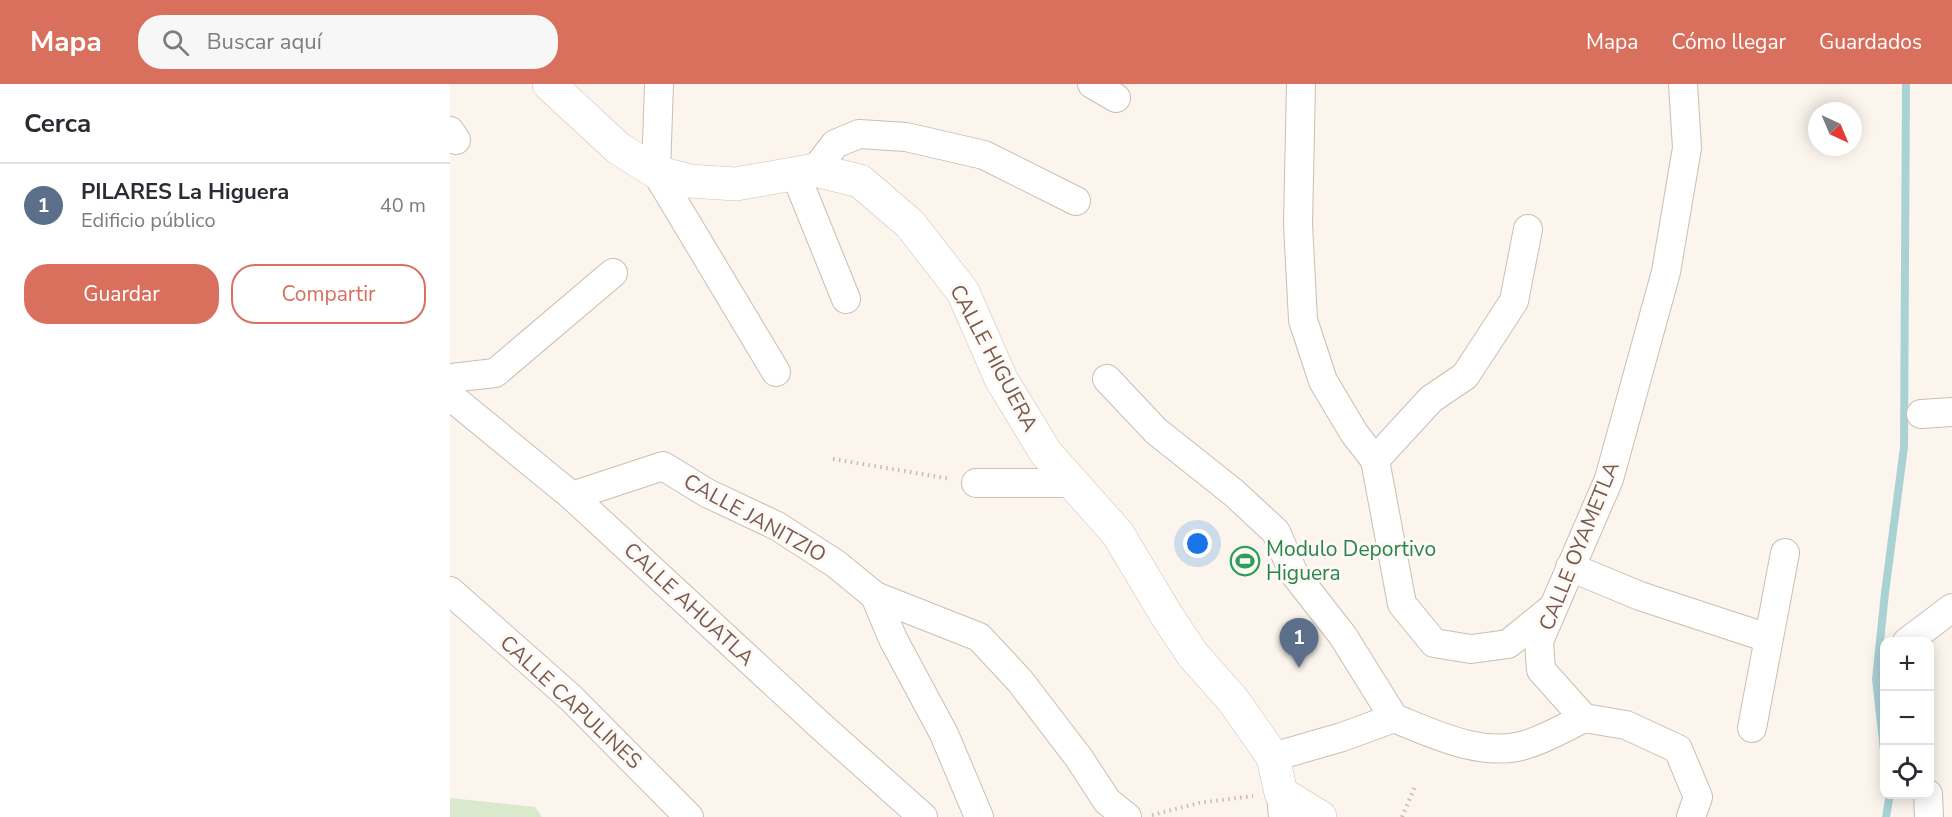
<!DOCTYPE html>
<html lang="es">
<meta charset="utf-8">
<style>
body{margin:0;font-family:"Nunito Sans",sans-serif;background:#f7f7f7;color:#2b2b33}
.controls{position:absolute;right:18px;bottom:18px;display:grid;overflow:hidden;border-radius:12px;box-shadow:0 3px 15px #0003}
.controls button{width:54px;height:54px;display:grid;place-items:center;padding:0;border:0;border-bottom:2px solid #e1e1e2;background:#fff;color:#2b2b33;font:30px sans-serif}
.compass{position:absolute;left:1358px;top:18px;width:54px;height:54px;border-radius:50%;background:#fff;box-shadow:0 3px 15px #0003;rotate:136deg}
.you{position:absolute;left:748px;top:460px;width:21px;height:21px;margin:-15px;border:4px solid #fff;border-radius:50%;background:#1a73e8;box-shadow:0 0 0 9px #1a73e833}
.badge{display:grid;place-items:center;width:39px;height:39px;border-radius:50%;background:#d9705e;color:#fff;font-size:20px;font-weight:700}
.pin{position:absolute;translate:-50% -50px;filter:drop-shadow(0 2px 3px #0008)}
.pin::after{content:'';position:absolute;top:32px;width:21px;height:18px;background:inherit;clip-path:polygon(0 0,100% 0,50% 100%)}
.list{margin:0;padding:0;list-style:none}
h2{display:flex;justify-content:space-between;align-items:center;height:78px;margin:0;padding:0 24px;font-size:26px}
h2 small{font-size:20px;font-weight:400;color:#7c7c81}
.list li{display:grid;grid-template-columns:39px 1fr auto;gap:18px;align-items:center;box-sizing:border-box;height:84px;padding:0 24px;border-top:2px solid #e1e1e2}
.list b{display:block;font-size:22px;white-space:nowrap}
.list p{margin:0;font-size:20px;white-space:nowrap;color:#7c7c81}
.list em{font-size:20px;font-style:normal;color:#7c7c81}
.actions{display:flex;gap:12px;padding:18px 24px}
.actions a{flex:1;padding:14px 0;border:2px solid #d9705e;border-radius:24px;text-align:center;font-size:21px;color:#d9705e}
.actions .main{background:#d9705e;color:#fff}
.icon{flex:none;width:33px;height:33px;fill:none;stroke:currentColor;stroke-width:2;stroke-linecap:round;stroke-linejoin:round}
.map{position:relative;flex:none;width:1502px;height:733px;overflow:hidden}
header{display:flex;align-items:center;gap:36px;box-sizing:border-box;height:84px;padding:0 30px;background:#d9705e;color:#fff}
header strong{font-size:28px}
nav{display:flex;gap:33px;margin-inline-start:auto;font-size:21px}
.search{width:420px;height:54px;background:#f7f7f7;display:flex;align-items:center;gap:15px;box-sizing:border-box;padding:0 21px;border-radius:24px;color:#7c7c81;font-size:22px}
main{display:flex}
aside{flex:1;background:#fff}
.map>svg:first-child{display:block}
.green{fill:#dae9cc}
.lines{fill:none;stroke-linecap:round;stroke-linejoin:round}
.stream{stroke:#aad2d5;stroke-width:8}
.street-casing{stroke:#cdbdb3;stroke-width:30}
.secondary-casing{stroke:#d3beb3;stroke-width:34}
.path{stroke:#d4b7a9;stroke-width:4;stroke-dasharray:1.5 4.5;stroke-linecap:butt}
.street{stroke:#fff;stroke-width:28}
.secondary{stroke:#fff;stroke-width:33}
.labels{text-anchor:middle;stroke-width:6;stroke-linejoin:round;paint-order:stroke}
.street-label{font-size:21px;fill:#765b51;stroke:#fef9f4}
.leisure-label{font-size:21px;fill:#27864d;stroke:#fef9f4;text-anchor:start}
</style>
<header>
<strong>Mapa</strong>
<div class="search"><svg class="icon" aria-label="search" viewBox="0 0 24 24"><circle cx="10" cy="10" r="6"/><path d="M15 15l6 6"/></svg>Buscar aquí</div>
<nav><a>Mapa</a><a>Cómo llegar</a><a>Guardados</a></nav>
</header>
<main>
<aside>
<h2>Cerca<small></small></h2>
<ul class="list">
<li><span class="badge" style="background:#5c6f8a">1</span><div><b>PILARES La Higuera</b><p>Edificio público</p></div><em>40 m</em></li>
</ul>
<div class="actions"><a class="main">Guardar</a><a>Compartir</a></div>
</aside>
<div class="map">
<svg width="1502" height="733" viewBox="0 0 1502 733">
<rect width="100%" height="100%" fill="#fbf5ed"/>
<path class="green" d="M0,714L85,723L92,733H0Z"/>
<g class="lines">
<g class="stream">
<path d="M1434,666L1426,595L1435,509L1454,363L1456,0"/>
<path d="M1436,733L1440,710"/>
</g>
<g class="street-casing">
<g id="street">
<path d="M209,0L206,88L326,288"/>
<path d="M642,0L666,14"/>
<path d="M851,0L848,140L853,236L873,297L904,349L925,376L952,520L984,559L1021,565L1058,560L1101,525"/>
<path d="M1233,0L1237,64L1216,188L1159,395L1089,557L1091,586L1134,634L1176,641L1228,665L1248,713L1241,733"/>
<path d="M0,47L6,56"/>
<path d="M365,86L385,60L409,50L456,53L534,71L626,117"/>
<path d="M345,89L396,215"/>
<path d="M0,294L45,289L163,189"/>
<path d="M657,295L706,347L784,409L826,448L843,488L893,552L944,634"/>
<path d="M0,312L122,412L373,644L473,733"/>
<path d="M1471,330L1502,328"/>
<path d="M925,376L981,315L1015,292L1038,257L1064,217L1078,145"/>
<path d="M526,399H623"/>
<path d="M122,412L213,382L257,409L327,442L386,480L425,512L529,553L570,597L629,674L657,717L677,733"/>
<path d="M1120,483L1190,512L1318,554"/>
<path d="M0,507L121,614L239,733"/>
<path d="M425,512L443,555L494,650L529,733"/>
<path d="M1457,558L1502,524"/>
<path d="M1302,644L1335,469"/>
<path d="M823,673L892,653L944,634C984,650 1034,675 1078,660C1097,654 1116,643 1134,634"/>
<path d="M831,709L833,733"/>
<path d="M1478,710L1479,733"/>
</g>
</g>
<g class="secondary-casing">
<path id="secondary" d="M99,0L168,64L206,88L239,97L286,100L365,86L410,97L460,140L513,208L551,295L596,369L668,450L717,532L743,571L783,616L823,673L831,709L870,733"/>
</g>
<g class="path">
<path d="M383,375L501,395"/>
<path d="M702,731L749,719L803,712"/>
<path d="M952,733L966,700"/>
</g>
<use href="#street" class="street"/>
<use href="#secondary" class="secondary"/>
</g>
<defs>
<g id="stadium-ring" transform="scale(1.5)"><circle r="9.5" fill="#fef9f4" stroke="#2e9e5b" stroke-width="1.5"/><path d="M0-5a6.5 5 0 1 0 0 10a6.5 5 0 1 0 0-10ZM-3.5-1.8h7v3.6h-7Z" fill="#2e9e5b"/></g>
</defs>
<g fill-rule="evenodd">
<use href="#stadium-ring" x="795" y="477"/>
</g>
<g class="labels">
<g class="street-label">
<text transform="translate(544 274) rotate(62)" y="7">CALLE HIGUERA</text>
<text transform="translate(305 434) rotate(29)" y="7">CALLE JANITZIO</text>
<text transform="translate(1129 462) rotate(-68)" y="7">CALLE OYAMETLA</text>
<text transform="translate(239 520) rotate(43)" y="7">CALLE AHUATLA</text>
<text transform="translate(121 618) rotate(43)" y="7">CALLE CAPULINES</text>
</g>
<g class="leisure-label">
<text x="816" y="472">Modulo Deportivo<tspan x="816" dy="24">Higuera</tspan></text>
</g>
</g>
</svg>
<div class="controls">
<button>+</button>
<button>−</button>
<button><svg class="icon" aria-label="locate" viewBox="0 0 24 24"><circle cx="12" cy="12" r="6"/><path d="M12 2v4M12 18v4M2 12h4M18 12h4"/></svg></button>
</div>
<svg class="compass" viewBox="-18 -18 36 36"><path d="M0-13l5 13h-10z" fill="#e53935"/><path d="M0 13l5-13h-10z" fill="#7c7c81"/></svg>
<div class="you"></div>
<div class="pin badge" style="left:849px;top:584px;background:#5c6f8a">1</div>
</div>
</main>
